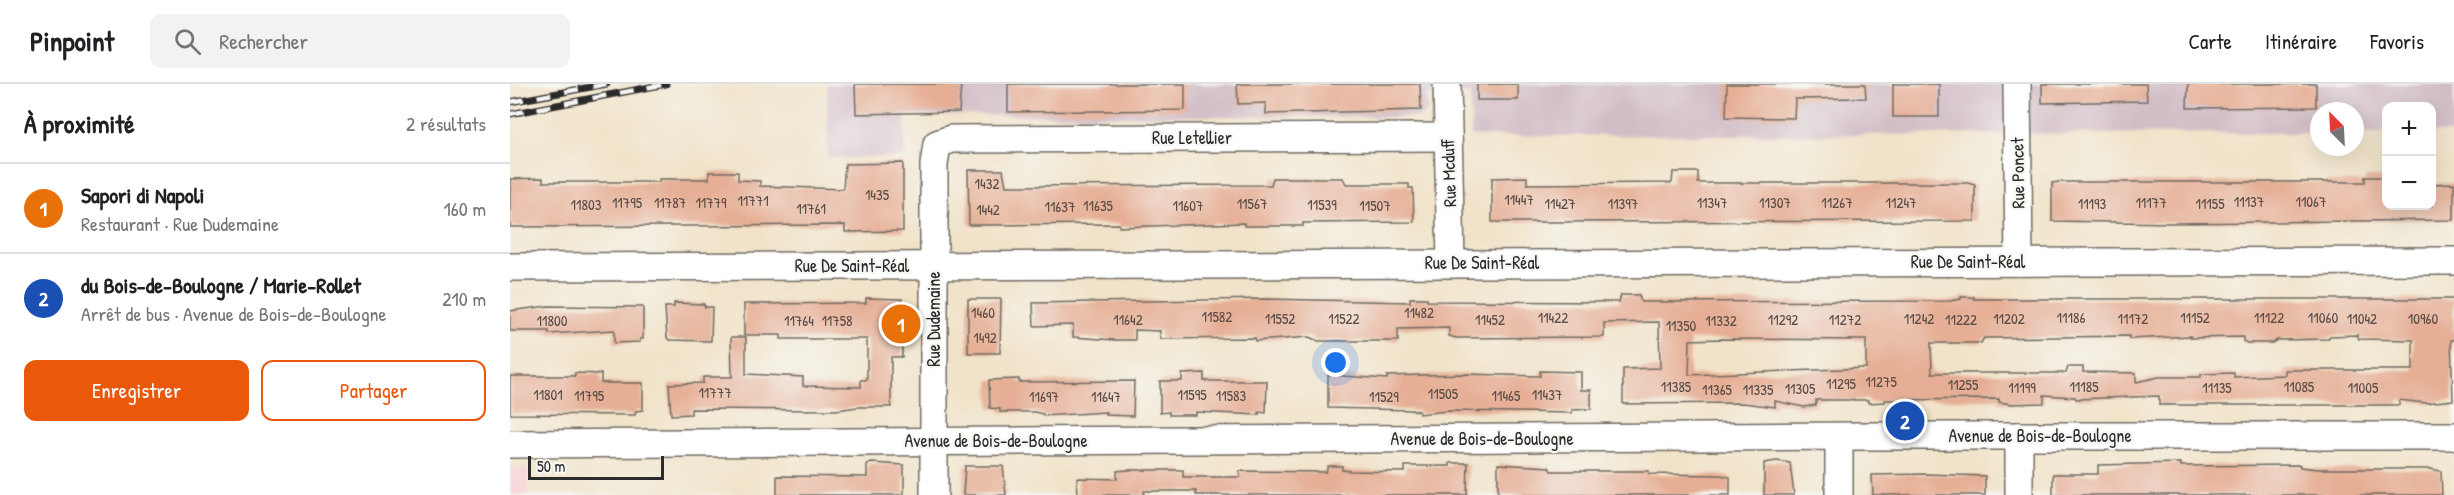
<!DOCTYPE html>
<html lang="fr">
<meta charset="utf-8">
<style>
body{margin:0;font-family:"Patrick Hand",sans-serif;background:#f2f2f2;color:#202124}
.controls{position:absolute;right:18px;top:18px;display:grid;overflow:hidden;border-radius:12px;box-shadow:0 6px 24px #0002}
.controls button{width:54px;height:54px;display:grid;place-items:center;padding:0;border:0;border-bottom:2px solid #e0e0e0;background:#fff;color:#202124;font:30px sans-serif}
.compass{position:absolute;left:1800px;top:18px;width:54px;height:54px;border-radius:50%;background:#fff;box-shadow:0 6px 24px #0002;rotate:336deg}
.scale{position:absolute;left:18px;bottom:15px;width:136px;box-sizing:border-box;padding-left:6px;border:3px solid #2b2b2b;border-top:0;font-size:16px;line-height:21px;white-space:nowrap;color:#2b2b2b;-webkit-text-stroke:4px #f6f6f2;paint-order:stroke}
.you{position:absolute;left:826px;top:279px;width:21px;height:21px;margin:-15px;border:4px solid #fff;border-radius:50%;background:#1a73e8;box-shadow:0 0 0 9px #1a73e833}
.badge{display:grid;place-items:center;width:39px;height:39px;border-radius:50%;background:#ea580c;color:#fff;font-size:20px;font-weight:700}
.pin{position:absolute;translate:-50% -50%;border:3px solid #fff;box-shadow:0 2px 6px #0006}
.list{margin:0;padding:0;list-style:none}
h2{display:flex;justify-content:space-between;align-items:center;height:78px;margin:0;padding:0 24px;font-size:26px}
h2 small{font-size:20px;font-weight:400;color:#757577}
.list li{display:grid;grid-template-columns:39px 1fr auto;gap:18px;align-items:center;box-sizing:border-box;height:90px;padding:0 24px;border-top:2px solid #e0e0e0}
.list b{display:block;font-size:22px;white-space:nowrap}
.list p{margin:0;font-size:20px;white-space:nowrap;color:#757577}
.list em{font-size:20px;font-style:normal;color:#757577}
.actions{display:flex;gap:12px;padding:18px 24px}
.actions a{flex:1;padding:14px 0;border:2px solid #ea580c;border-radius:12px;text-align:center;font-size:21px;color:#ea580c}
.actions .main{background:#ea580c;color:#fff}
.icon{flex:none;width:33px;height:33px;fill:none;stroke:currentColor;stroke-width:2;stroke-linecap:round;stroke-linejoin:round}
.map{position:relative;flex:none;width:1944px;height:411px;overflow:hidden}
header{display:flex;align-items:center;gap:36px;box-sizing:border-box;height:84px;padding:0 30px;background:#fff;border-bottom:2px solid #e0e0e0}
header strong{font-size:28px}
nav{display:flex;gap:33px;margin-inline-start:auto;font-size:21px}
.search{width:420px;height:54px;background:#f2f2f2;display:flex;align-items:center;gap:15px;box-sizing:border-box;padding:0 21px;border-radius:12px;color:#757577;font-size:22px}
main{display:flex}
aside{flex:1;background:#fff}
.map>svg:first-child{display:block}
.built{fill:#f7cfd2}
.industrial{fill:#d2bdc6}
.building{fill:#e6af95;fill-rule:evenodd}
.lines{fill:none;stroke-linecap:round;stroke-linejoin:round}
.minor-casing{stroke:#706b62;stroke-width:30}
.minor{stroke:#fff;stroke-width:27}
.rail-casing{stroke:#2b2b2b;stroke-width:7}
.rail{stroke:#f6f6f2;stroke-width:4.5;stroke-dasharray:14;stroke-linecap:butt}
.labels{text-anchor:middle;stroke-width:4.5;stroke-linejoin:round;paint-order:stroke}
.number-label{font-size:15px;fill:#5a4c46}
.street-label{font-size:18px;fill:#2b2b2b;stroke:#f6f6f2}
</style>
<header>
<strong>Pinpoint</strong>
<div class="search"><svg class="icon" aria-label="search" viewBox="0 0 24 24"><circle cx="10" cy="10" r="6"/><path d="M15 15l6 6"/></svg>Rechercher</div>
<nav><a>Carte</a><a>Itinéraire</a><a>Favoris</a></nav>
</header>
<main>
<aside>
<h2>À proximité<small>2 résultats</small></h2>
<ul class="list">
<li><span class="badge" style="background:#e8710a">1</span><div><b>Sapori di Napoli</b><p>Restaurant · Rue Dudemaine</p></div><em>160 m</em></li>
<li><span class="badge" style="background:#1a4fb4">2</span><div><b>du Bois-de-Boulogne / Marie-Rollet</b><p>Arrêt de bus · Avenue de Bois-de-Boulogne</p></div><em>210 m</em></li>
</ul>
<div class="actions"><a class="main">Enregistrer</a><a>Partager</a></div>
</aside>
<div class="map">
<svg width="1944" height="411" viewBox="0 0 1944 411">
<rect width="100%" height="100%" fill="#f6f6f2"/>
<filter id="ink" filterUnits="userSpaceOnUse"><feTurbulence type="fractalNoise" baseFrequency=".0167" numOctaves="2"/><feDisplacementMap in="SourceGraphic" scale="12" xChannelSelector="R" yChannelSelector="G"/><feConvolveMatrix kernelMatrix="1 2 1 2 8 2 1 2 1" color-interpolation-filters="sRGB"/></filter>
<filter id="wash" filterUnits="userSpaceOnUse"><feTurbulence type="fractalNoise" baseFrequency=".008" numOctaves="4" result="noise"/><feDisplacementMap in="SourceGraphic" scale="24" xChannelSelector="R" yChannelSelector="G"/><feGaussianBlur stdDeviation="1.35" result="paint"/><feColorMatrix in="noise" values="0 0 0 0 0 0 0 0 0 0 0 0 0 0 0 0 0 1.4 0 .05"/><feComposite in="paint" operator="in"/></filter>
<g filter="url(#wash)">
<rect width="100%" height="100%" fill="#f1e3c9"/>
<path class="built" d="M18,383V411H0V384Z"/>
<path class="industrial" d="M317,0H1944V49H1922V22H1876V49H1845V27H1809V49L961,52V9L918,11L917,28L908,33L395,31V73L318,74Z"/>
<g id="blocks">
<g class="building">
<path d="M345,0H451L449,28L346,30Z"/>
<path d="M498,0H675V26L498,28Z"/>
<path d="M727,0H910L911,26L756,30V19L728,20Z"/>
<rect x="967" y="0" width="41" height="16"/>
<path d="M1217,0H1355L1356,14L1285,15L1284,34L1216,33Z"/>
<rect x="1383" y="0" width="46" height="33"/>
<path d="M1532,0H1636L1637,17L1532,19Z"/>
<path d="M1678,0H1806V23L1677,24Z"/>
<path d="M393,79V147L335,148V141L0,143V95L33,94V98H149V95H199V88H228V96L250,97V102L333,105L335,80Z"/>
<path d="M458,86H493L496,102L761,101L763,94H833L836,100H899V104H903L904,138L793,139V142H734V139L609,143V140L459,141Z"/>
<path d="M1163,88H1188V99H1458L1465,101V137L982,138V94L1017,93V100L1162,99Z"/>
<path d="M1855,93H1876V122H1922V100L1944,99V136L1663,139L1542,137V99L1549,98H1855Z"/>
<path d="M1111,211H1129L1131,218L1440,217L1451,215V213H1464V215H1944V256H1941L1943,316L1916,319L1889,316V321H1649V312L1566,315L1565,313L1534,311V319L1502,320L1489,318V315L1375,316V318L1358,319V316H1306V321L1294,323L1265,317V323L1233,319L1113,320V285L1150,284L1149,238L1094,239V253L946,254L939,252V244L888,245V257H808L799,253L745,257V254L650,255V247L625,246V256H605L563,253V241L524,242L523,219L755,215L900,218V214H917V217L1109,218ZM1847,251L1849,255L1903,256V286H1775V291L1724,293V289L1691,290V293H1649L1626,298V289L1573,288V283H1558L1556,289H1422L1421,259H1471L1474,254L1619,252V255L1681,252V254L1733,253V257L1737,259H1762L1767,256L1818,255L1820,252ZM1210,255L1356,256V284L1179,291L1180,256Z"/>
<path d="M356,214L392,215L396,248L392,249V273H381V323H348L327,326L181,325V330L161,331L159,300L193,299V293H222L221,253H236V290L293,293V302L351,303V296H357V255H271V251H234V220L356,219Z"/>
<path d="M458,215H491L490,269H458Z"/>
<path d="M164,219L194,220L195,223H202L201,257L160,256L157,254L155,223H164Z"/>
<path d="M38,222L133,223V255H130V258L104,259V246L39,250V247H0V227Z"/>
<path d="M1030,287L1071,288V306H1081V325L1062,326V329L938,327L909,330V327L901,326L818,324V291L877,295V292L954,290L1030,292Z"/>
<path d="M65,289L91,290V299H133V326L126,327L125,331L0,330V292H65Z"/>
<path d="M694,289V297H757L756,329L749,328V331L686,328V331H659V328L650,329V297H672V290Z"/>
<path d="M509,295V298L624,297L623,332L595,331L596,328L533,332V330L525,328H490V325L480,324L479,296Z"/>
<path d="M1267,377L1280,379L1284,411H1254V379Z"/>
<path d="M361,379L394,381V411H267V392L357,393V381Z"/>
<path d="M940,379H958L957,411H686V407H634V411H568L567,394L607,395V387L618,386H673V393H730L729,387L816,388L818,382H832V386L840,387L895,388V382H940Z"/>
<path d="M1671,379V382L1790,381V383L1808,385H1921L1931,387L1932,411H1543V390H1588V381Z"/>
<path d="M988,380L1039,383L1041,387H1139V390L1210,391L1220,393V411H988Z"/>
<path d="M455,382H493L496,411H453Z"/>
<path d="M1415,390L1475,392V411H1363L1362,391Z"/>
</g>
</g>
</g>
<g filter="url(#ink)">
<use href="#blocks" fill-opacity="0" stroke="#706b62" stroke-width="1.5"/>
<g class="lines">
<g class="minor-casing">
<g id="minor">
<path d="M937,0L941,179"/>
<path d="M1507,0L1509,178"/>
<path d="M0,183L1944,177"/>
<path d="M1329,353V411"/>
<path d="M0,360L1358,352H1944"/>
<path d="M424,411V81L427,60L441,55L938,53"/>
<path d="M1509,411V352"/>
</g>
</g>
<use href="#minor" class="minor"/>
<g class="rail-casing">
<g id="rail">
<path d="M0,18L97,0"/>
<path d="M0,30L156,0"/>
</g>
</g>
<use href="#rail" class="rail"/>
</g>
</g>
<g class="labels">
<g class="number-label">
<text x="477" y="105">1432</text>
<text x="367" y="116">1435</text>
<text x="1009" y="121">11447</text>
<text x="243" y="122">11771</text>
<text x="1739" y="123">11137</text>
<text x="1801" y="123">11067</text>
<text x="117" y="124">11795</text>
<text x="160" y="124">11787</text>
<text x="201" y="124">11779</text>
<text x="1202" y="124">11347</text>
<text x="1265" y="124">11307</text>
<text x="1327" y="124">11267</text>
<text x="1391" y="124">11247</text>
<text x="1641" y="124">11177</text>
<text x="742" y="125">11567</text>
<text x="1050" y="125">11427</text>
<text x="1113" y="125">11397</text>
<text x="1582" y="125">11193</text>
<text x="1700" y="125">11155</text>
<text x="76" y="126">11803</text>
<text x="812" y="126">11539</text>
<text x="588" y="127">11635</text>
<text x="678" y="127">11607</text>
<text x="865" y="127">11507</text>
<text x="550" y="128">11637</text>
<text x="301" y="130">11761</text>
<text x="478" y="131">1442</text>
<text x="473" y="234">1460</text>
<text x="909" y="234">11482</text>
<text x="707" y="238">11582</text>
<text x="1043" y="239">11422</text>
<text x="1561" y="239">11186</text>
<text x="1685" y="239">11152</text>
<text x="1759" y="239">11122</text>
<text x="1813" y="239">11060</text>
<text x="770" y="240">11552</text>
<text x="834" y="240">11522</text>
<text x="1409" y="240">11242</text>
<text x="1499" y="240">11202</text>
<text x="1623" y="240">11172</text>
<text x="1852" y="240">11042</text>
<text x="1913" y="240">10960</text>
<text x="618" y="241">11642</text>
<text x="980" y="241">11452</text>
<text x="1273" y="241">11292</text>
<text x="1335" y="241">11272</text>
<text x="1451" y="241">11222</text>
<text x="42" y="242">11800</text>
<text x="289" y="242">11764</text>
<text x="327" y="242">11758</text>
<text x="1211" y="242">11332</text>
<text x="1171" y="247">11350</text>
<text x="475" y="259">1492</text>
<text x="1371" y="303">11275</text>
<text x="1331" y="305">11295</text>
<text x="1453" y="306">11255</text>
<text x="1166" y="308">11385</text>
<text x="1574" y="308">11185</text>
<text x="1789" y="308">11085</text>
<text x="1512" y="309">11199</text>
<text x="1707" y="309">11135</text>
<text x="1853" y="309">11005</text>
<text x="1290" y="310">11305</text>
<text x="1207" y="311">11365</text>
<text x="1248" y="311">11335</text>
<text x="205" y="314">11777</text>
<text x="933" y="315">11505</text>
<text x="38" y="316">11801</text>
<text x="682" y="316">11595</text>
<text x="1037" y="316">11437</text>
<text x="79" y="317">11795</text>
<text x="721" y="317">11583</text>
<text x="996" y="317">11465</text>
<text x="534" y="318">11697</text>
<text x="596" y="318">11647</text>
<text x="874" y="318">11529</text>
</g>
<g class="street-label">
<text x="682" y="60">Rue Letellier</text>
<text transform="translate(939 89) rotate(-92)" y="6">Rue Mcduff</text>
<text transform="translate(1508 89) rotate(-91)" y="6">Rue Poncet</text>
<text x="1458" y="184">Rue De Saint-Réal</text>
<text x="972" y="185">Rue De Saint-Réal</text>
<text x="342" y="188">Rue De Saint-Réal</text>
<text transform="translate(424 235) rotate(-90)" y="6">Rue Dudemaine</text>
<text x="1530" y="358">Avenue de Bois-de-Boulogne</text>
<text x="972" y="361">Avenue de Bois-de-Boulogne</text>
<text x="486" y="363">Avenue de Bois-de-Boulogne</text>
</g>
</g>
</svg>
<div class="controls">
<button>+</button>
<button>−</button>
</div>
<svg class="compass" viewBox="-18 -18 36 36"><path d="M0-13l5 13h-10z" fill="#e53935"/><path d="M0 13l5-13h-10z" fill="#757577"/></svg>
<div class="scale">50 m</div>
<div class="you"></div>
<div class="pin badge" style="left:391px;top:240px;background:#e8710a">1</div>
<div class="pin badge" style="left:1395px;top:337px;background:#1a4fb4">2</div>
</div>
</main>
